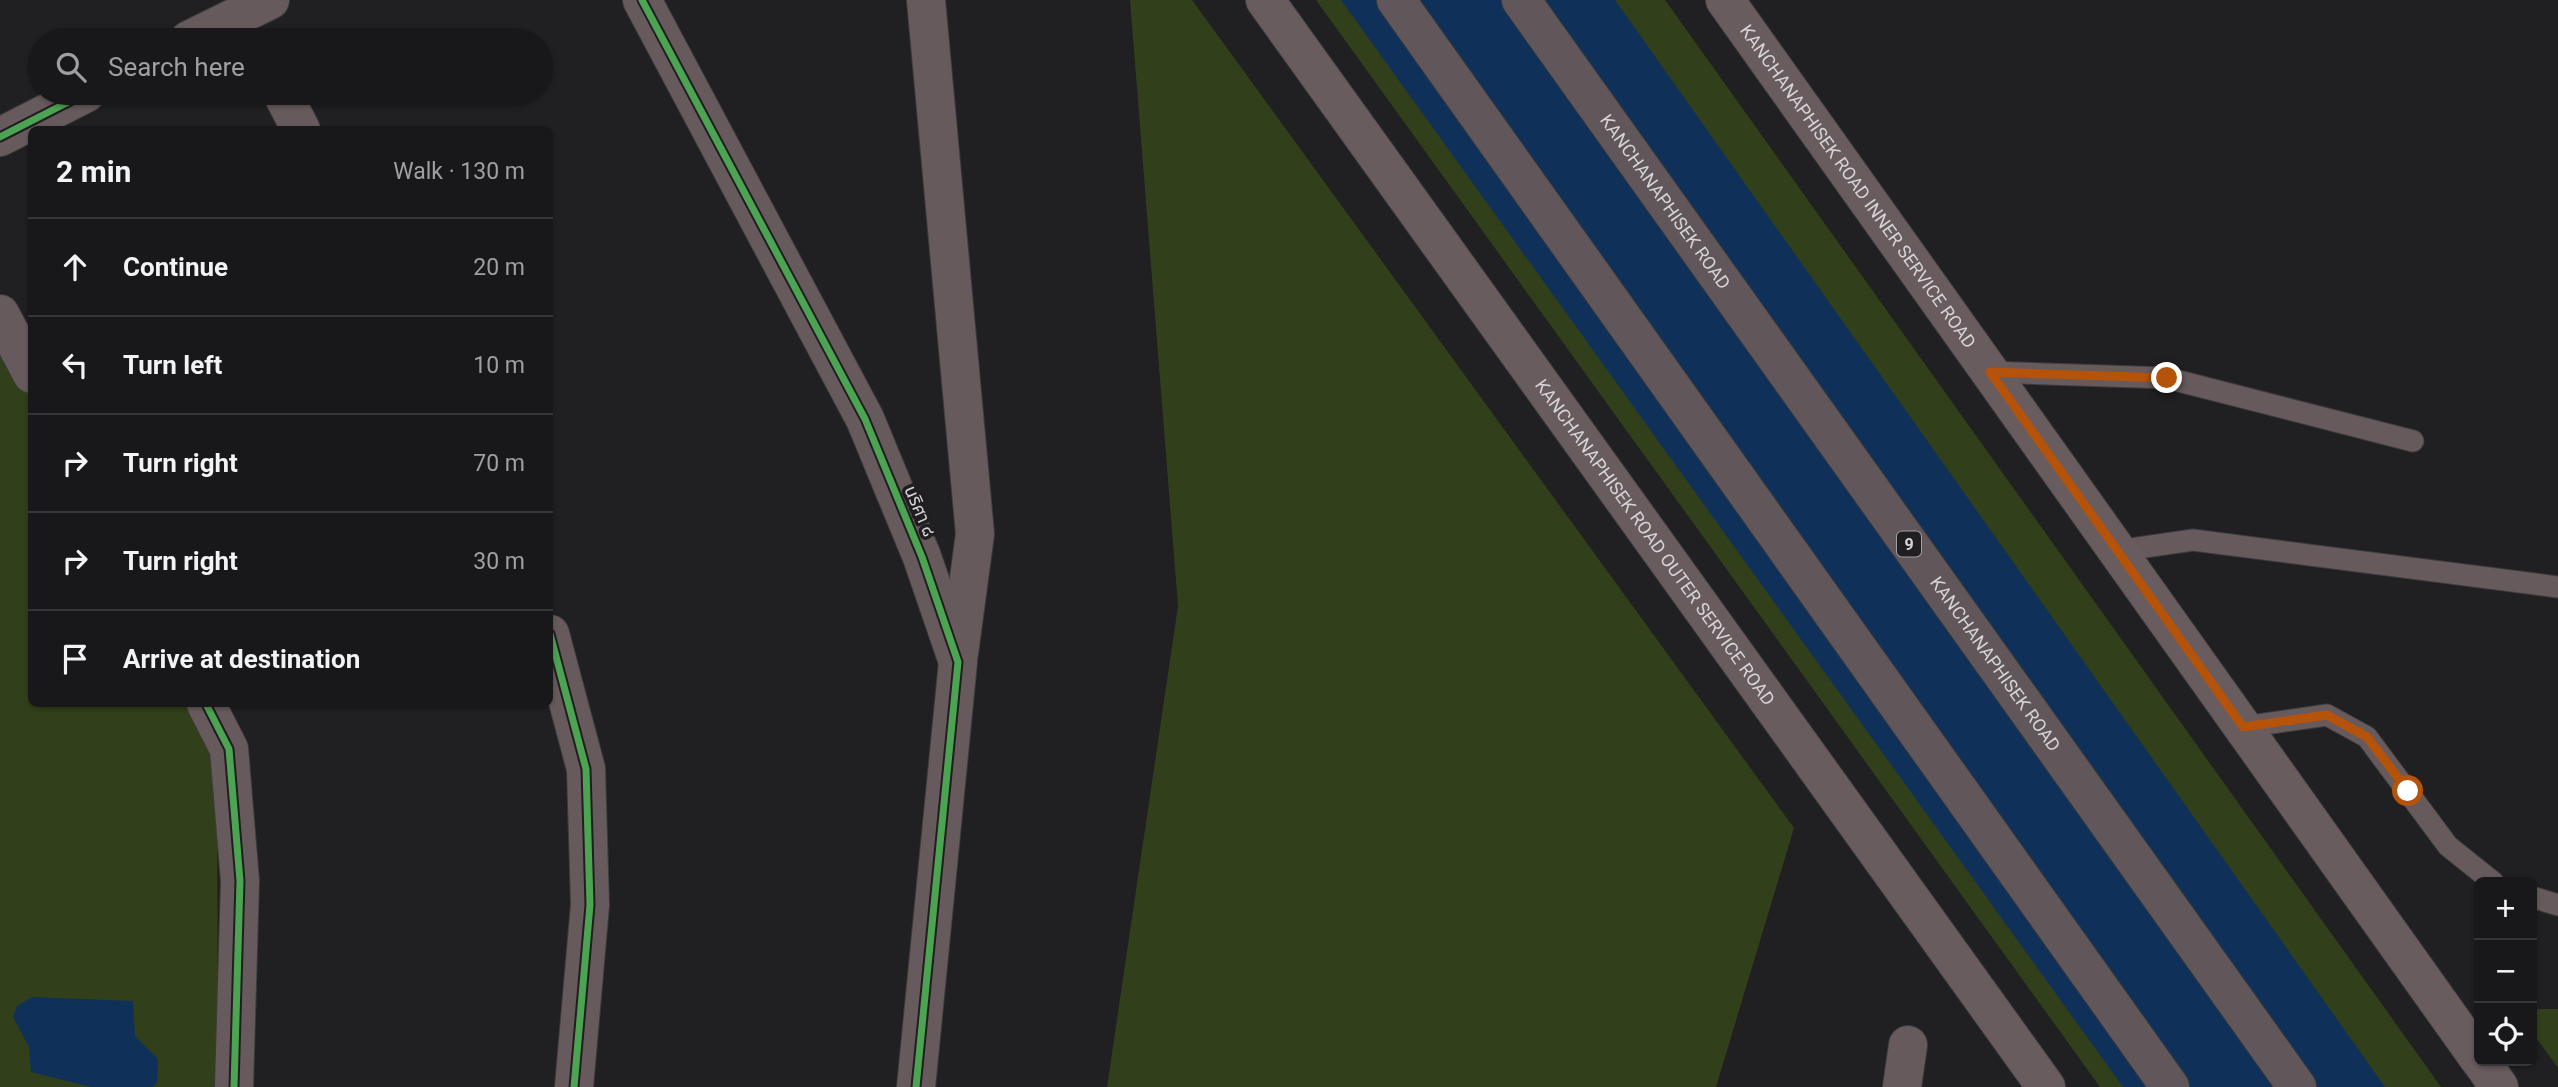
<!DOCTYPE html>
<meta charset="utf-8">
<style>
body{margin:0;font-family:Roboto,"Noto Sans Thai",sans-serif;background:#212022;color:#f1f3f6}
.controls{position:absolute;right:21px;bottom:21px;display:grid;overflow:hidden;border-radius:10px;box-shadow:0 2px 5px #0004}
.controls button{width:63px;height:63px;display:grid;place-items:center;padding:0;border:0;border-bottom:2px solid #363638;background:#181719;color:#f1f3f6;font:35px sans-serif}
.stop{position:absolute;width:21px;height:21px;margin:-16px;border:5px solid #b45309;border-radius:50%;background:#fff}
.stop.end{background:#b45309;border-color:#fff;box-shadow:0 2px 7px #0008}
.list{margin:0;padding:0;list-style:none}
h2{display:flex;justify-content:space-between;align-items:center;height:91px;margin:0;padding:0 28px;font-size:30px}
h2 small{font-size:23px;font-weight:400;color:#9f9fa2}
.list li{display:grid;grid-template-columns:46px 1fr auto;gap:21px;align-items:center;box-sizing:border-box;height:98px;padding:0 28px;border-top:2px solid #363638}
.list b{display:block;font-size:26px;white-space:nowrap}
.list em{font-size:23px;font-style:normal;color:#9f9fa2}
.icon{flex:none;width:38px;height:38px;fill:none;stroke:currentColor;stroke-width:2;stroke-linecap:round;stroke-linejoin:round}
.map{position:relative;flex:none;width:2558px;height:1087px;overflow:hidden}
.search{position:absolute;background:#181719;box-shadow:0 2px 5px #0004;left:28px;top:28px;width:525px;height:77px;display:flex;align-items:center;gap:18px;box-sizing:border-box;padding:0 24px;border-radius:38px;color:#9f9fa2;font-size:26px}
.panel{position:absolute;background:#181719;box-shadow:0 2px 5px #0004;left:28px;top:126px;width:525px;height:581px;border-radius:10px}
.map>svg:first-child{display:block}
.green{fill:#31401a}
.water{fill:#0f3059}
.lines{fill:none;stroke-linecap:round;stroke-linejoin:round}
.lane-casing{stroke:#3d3c3e;stroke-width:23}
.street-casing{stroke:#3d3c3e;stroke-width:40}
.secondary-casing{stroke:#3d3c3e;stroke-width:40}
.highway-casing{stroke:#3d3c3e;stroke-width:40}
.lane{stroke:#665a5c;stroke-width:21}
.street{stroke:#665a5c;stroke-width:38}
.secondary{stroke:#695c5f;stroke-width:38}
.highway{stroke:#61575a;stroke-width:38}
.cycleway-casing{stroke:#211e22;stroke-width:11}
.cycleway{stroke:#4ca352;stroke-width:7}
.route{stroke:#b45309;stroke-width:9}
.labels{text-anchor:middle;stroke-width:7;stroke-linejoin:round;paint-order:stroke}
.shield{fill:#211e22;stroke:#a09ea1;stroke-width:2}
.shield-label{font-size:16px;font-weight:bold;fill:#d7d5d8}
.street-label{font-size:18px;fill:#d7d5d8;stroke:#211e22}
</style>
<div class="map">
<svg width="2558" height="1087" viewBox="0 0 2558 1087">
<rect width="100%" height="100%" fill="#201f21"/>
<g class="green">
<path d="M1130,0H1192L1794,828L1716,1087H1107L1178,606Z"/>
<path d="M1316,0H1665L2441,1087H2100Z"/>
<path d="M0,338L31,391L32,704H190L217,767L218,1087H0Z"/>
<path d="M2532,1009H2558V1068L2532,1032Z"/>
</g>
<g class="water">
<path d="M1341,0H1615L2385,1087H2123Z"/>
<path d="M32,997L133,1001L135,1036L158,1059L157,1083L153,1087H91L31,1072L29,1047L13,1017L17,1006Z"/>
</g>
<g class="lines">
<g class="lane-casing">
<g id="lane">
<path d="M1990,372L2167,378L2413,441"/>
<path d="M2117,551L2193,540L2558,587"/>
<path d="M2243,727L2327,715L2367,737L2448,846L2493,882"/>
<path d="M2532,897L2558,905"/>
</g>
</g>
<g class="street-casing">
<g id="street">
<path d="M642,0L865,419L922,557L958,662L916,1087"/>
<path d="M926,0L975,534L959,653"/>
<path d="M189,40L270,0"/>
<path d="M282,93L301,130"/>
<path d="M0,137L86,93"/>
<path d="M0,314L32,374"/>
<path d="M550,634L586,769L590,905L574,1087"/>
<path d="M206,704L229,749L240,881L234,1087"/>
<path d="M1902,1087L1908,1045"/>
</g>
</g>
<g class="secondary-casing">
<g id="secondary">
<path id="s1" d="M1265,0L2046,1087"/>
<path id="s2" d="M1725,0L2479,1059"/>
<path d="M2481,1061L2499,1087"/>
</g>
</g>
<g class="highway-casing">
<g id="highway">
<path d="M1396,0L2170,1087"/>
<path id="s3" d="M1521,0L2297,1087"/>
</g>
</g>
<use href="#lane" class="lane"/>
<use href="#street" class="street"/>
<use href="#secondary" class="secondary"/>
<use href="#highway" class="highway"/>
<g class="cycleway-casing">
<g id="cycleway">
<path d="M642,0L865,419L922,557L958,662L916,1087"/>
<path d="M0,137L86,93"/>
<path d="M550,634L586,769L590,905L574,1087"/>
<path d="M206,704L229,749L240,881L234,1087"/>
</g>
</g>
<use href="#cycleway" class="cycleway"/>
</g>
<g class="lines">
<path class="route" d="M2167,378L1990,372L2243,727L2327,715L2367,737L2408,791"/>
</g>
<g class="labels">
<rect class="shield" x="1897" y="531.5" width="24" height="25" rx="5"/>
<g class="shield-label">
<text x="1909" y="550">9</text>
</g>
<g class="street-label">
<text dy="6" stroke="none"><textPath href="#s2" startOffset="229">KANCHANAPHISEK ROAD INNER SERVICE ROAD</textPath></text>
<text dy="6" stroke="none"><textPath href="#s3" startOffset="248">KANCHANAPHISEK ROAD</textPath></text>
<text transform="translate(920 511) rotate(67)" y="6">นริศา ๘</text>
<text dy="6" stroke="none"><textPath href="#s1" startOffset="668">KANCHANAPHISEK ROAD OUTER SERVICE ROAD</textPath></text>
<text dy="6" stroke="none"><textPath href="#s3" startOffset="816">KANCHANAPHISEK ROAD</textPath></text>
</g>
</g>
</svg>
<div class="controls">
<button>+</button>
<button>−</button>
<button><svg class="icon" aria-label="locate" viewBox="0 0 24 24"><circle cx="12" cy="12" r="6"/><path d="M12 2v4M12 18v4M2 12h4M18 12h4"/></svg></button>
</div>
<div class="stop" style="left:2408px;top:791px"></div>
<div class="stop end" style="left:2167px;top:378px"></div>
<div class="search"><svg class="icon" aria-label="search" viewBox="0 0 24 24"><circle cx="10" cy="10" r="6"/><path d="M15 15l6 6"/></svg>Search here</div>
<section class="panel">
<h2>2 min<small>Walk · 130 m</small></h2>
<ul class="list">
<li><svg class="icon" aria-label="ahead" viewBox="0 0 24 24"><path d="M12 20V5M6 11l6-6 6 6"/></svg><div><b>Continue</b></div><em>20 m</em></li>
<li><svg class="icon" aria-label="left" viewBox="0 0 24 24"><path d="M17 20v-9H6M10 6l-5 5 5 5"/></svg><div><b>Turn left</b></div><em>10 m</em></li>
<li><svg class="icon" aria-label="right" viewBox="0 0 24 24"><path d="M7 20v-9h11M14 6l5 5-5 5"/></svg><div><b>Turn right</b></div><em>70 m</em></li>
<li><svg class="icon" aria-label="right" viewBox="0 0 24 24"><path d="M7 20v-9h11M14 6l5 5-5 5"/></svg><div><b>Turn right</b></div><em>30 m</em></li>
<li><svg class="icon" aria-label="arrive" viewBox="0 0 24 24"><path d="M6 21V4h12l-3 4 3 4H6"/></svg><div><b>Arrive at destination</b></div></li>
</ul>
</section>
</div>
